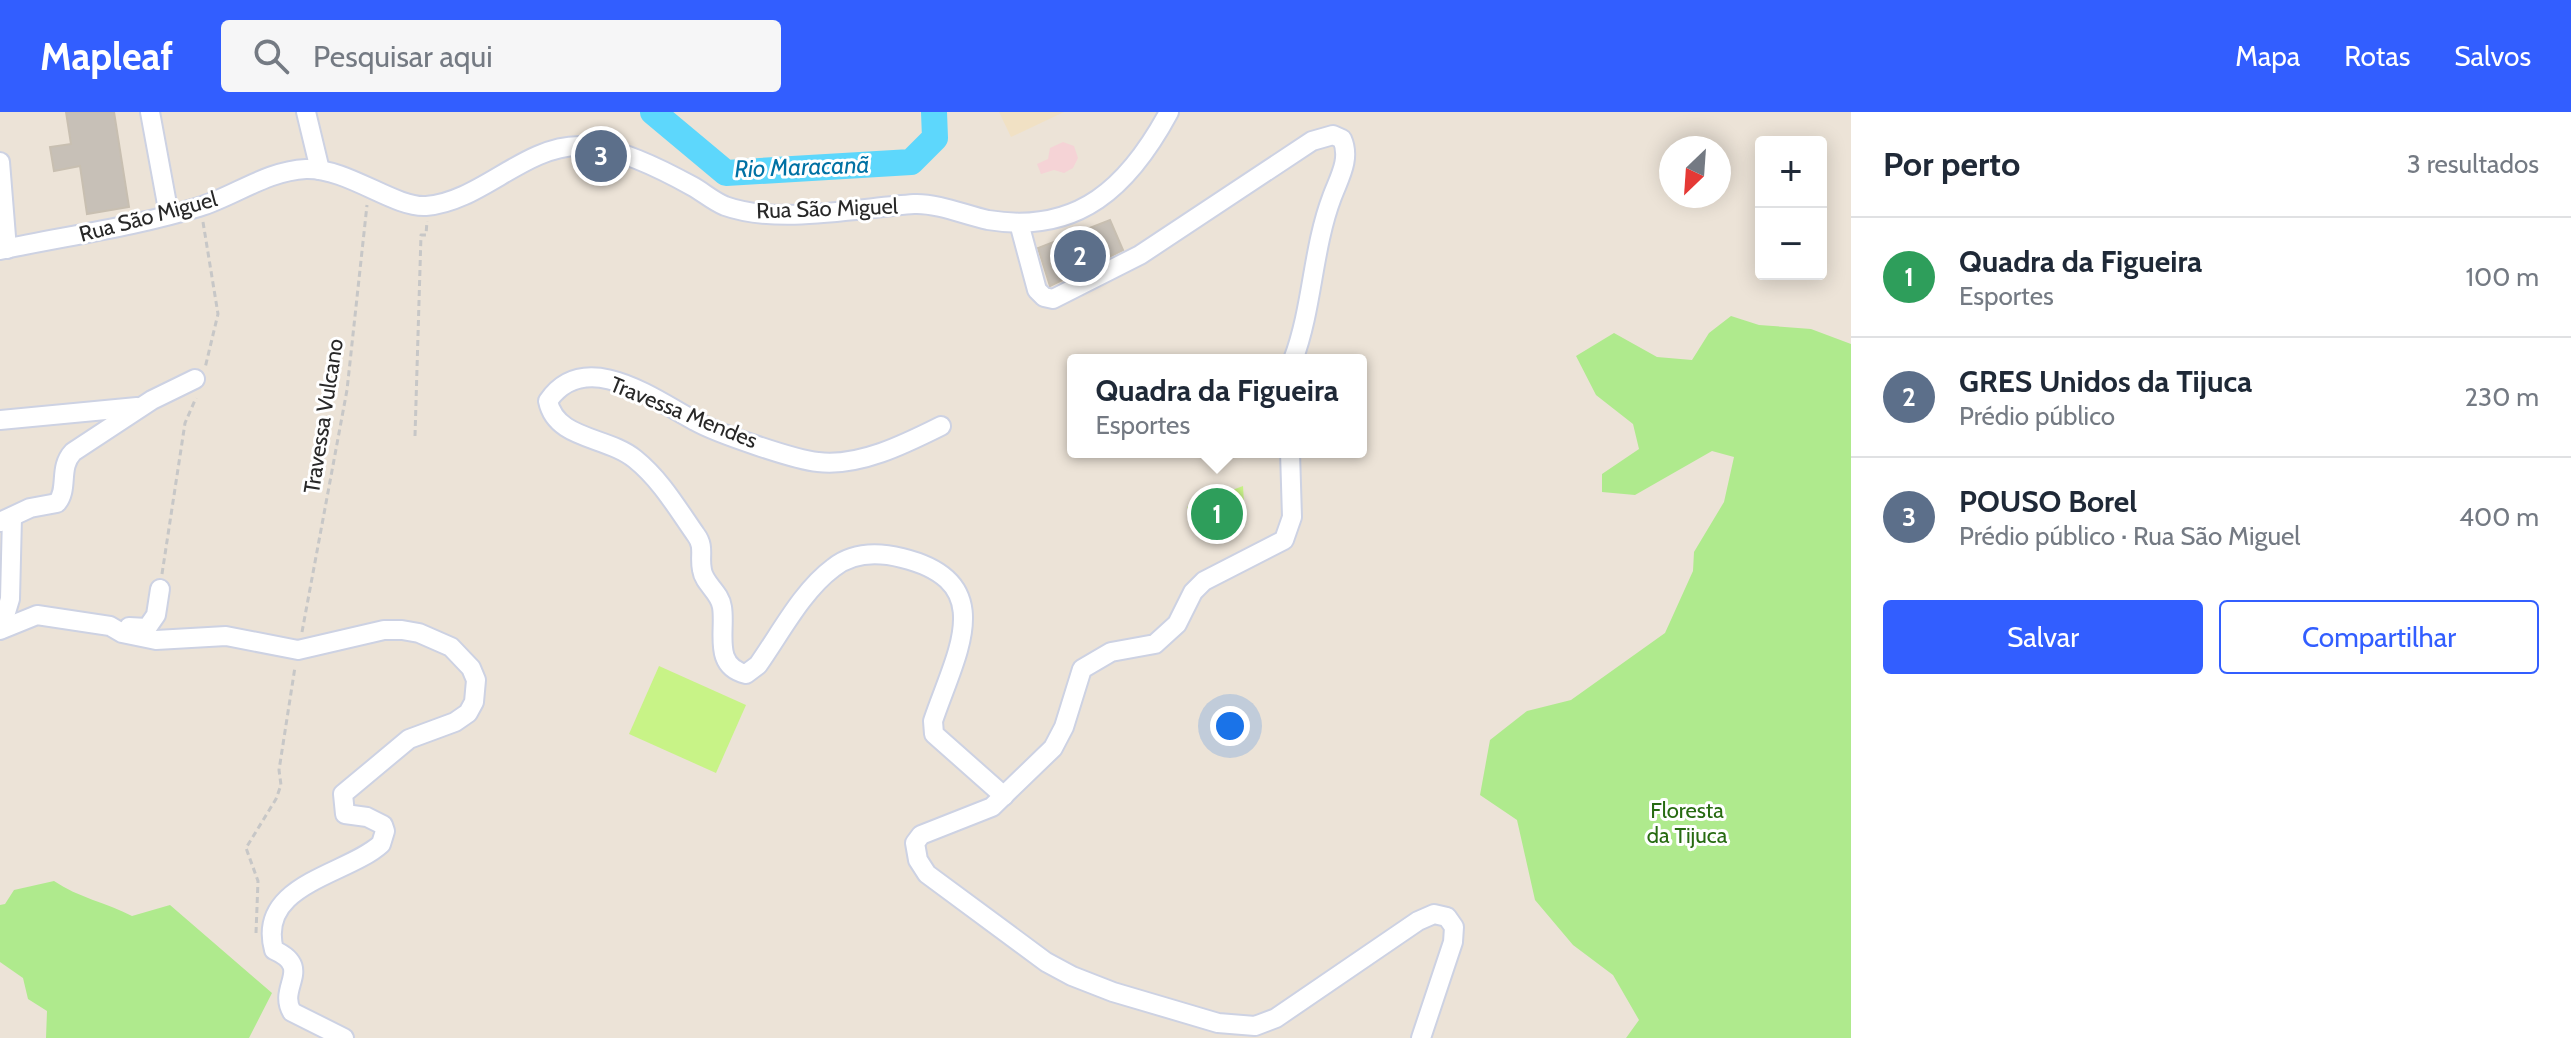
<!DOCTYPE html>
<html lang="pt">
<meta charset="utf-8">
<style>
body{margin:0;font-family:Cabin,sans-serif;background:#f6f6f7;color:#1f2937}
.controls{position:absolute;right:24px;top:24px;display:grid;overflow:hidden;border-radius:8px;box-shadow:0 4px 20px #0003}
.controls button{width:72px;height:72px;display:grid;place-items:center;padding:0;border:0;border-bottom:2px solid #e0e1e3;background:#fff;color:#1f2937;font:40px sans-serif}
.compass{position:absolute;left:1659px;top:24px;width:72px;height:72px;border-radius:50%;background:#fff;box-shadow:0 4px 20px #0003;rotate:205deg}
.you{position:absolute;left:1230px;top:614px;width:28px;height:28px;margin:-20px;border:6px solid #fff;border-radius:50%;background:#1a73e8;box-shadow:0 0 0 12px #1a73e833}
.badge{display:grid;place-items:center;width:52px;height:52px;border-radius:50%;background:#325eff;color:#fff;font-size:26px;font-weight:700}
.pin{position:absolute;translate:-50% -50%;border:4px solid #fff;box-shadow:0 2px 8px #0006}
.popup{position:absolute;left:1067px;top:242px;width:300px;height:104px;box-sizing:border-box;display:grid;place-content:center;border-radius:8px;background:#fff;filter:drop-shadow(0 2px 6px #0005);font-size:26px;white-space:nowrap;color:#747a83}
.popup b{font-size:30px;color:#1f2937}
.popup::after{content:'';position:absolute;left:50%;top:100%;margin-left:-16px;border:16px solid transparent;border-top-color:#fff}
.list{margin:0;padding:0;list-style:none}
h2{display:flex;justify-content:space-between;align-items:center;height:104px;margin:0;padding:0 32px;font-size:34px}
h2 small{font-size:26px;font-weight:400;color:#747a83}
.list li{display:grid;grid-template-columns:52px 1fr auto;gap:24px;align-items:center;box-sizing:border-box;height:120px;padding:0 32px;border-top:2px solid #e0e1e3}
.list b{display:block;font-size:30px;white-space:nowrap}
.list p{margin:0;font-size:26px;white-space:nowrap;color:#747a83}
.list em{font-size:26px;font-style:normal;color:#747a83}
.actions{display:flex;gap:16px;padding:24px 32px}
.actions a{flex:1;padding:18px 0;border:2px solid #325eff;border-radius:8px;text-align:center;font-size:28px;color:#325eff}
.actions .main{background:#325eff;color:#fff}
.icon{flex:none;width:44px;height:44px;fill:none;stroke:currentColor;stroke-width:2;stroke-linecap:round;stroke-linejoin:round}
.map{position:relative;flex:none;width:1851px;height:926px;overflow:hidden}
header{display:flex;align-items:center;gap:48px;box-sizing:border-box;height:112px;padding:0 40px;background:#325eff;color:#fff}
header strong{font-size:38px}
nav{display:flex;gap:44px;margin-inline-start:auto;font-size:28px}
.search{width:560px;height:72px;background:#f6f6f7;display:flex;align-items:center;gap:20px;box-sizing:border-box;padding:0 28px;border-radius:8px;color:#747a83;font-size:30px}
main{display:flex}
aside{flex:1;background:#fff}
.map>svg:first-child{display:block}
.education{fill:#f1e1c4}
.medical{fill:#f5d3d6}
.green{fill:#afea8d}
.pitch{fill:#c8f387}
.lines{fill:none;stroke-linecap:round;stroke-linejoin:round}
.river{stroke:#5dd7fc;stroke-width:26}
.building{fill:#c7c0b7;stroke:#c8bfb1;stroke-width:2}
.minor-casing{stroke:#cdd2e3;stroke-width:22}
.path{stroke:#c7c7c7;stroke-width:3;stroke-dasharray:6 4;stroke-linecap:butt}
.minor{stroke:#fff;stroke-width:18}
.labels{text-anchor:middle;stroke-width:6;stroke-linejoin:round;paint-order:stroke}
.street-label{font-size:22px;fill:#282828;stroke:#fff}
.park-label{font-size:22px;fill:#276b11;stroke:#fff}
.water-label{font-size:24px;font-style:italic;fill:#0071a4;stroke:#fff}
</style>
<header>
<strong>Mapleaf</strong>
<div class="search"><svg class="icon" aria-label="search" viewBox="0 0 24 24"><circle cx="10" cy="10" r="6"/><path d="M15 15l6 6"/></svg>Pesquisar aqui</div>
<nav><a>Mapa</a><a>Rotas</a><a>Salvos</a></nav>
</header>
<main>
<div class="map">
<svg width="1851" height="926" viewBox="0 0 1851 926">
<rect width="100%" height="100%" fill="#ece3d7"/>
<path class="education" d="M999,0H1064L1011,25Z"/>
<path class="medical" d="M1063,30L1074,34L1078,46L1073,56L1064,61L1054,58L1041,62L1037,52L1048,47L1050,36Z"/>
<g class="green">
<path d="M1731,204L1759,213L1811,217L1851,232V926H1626L1639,908L1613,863L1573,833L1535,788L1517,708L1480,683L1490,628L1527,599L1571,588L1665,521L1693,459L1694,440L1724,390L1734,345L1712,339L1635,383L1602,380V362L1639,337L1633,312L1596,283L1576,244L1614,221L1657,245L1692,248L1709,221Z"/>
<path d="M54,769C79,786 105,790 132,804L170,793L272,881L249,926H46L47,899L28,887L23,866L0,850V793L5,792L14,778Z"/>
</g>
<g class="pitch">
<path d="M1243,374L1245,408L1199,425L1187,395Z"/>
<path d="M659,554L746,593L716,661L629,622Z"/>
</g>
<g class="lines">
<path class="river" d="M653,0L726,61L911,50L935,26L934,0"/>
</g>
<g class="building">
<path d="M66,0H114L129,95L87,102L80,54L54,59L50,35L71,32Z"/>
<path d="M1110,108L1123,138L1050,174L1038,136Z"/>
</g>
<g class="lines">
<g class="minor-casing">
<g id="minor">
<path d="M150,0L169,103"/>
<path d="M306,0L320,58"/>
<path d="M0,50L7,137"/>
<path d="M1019,111L1037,178L1044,185L1053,187L1140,143L1312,29L1333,23L1342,27C1351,47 1339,66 1332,85C1312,138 1313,195 1293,248"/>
<path d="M0,138C66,124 134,115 199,95C235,84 266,59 306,57C348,56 394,96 426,94C480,90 524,34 579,34C616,34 661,57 692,74C703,80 713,89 725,94C778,113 858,96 914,92C938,91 965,103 988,108C1079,123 1129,74 1169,0"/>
<path d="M0,308L137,295"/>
<path d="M941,314C905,332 859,355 818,350C795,348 716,321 695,309C654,287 585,235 548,289C556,328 607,324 635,347C661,368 677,396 696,423C705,435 699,444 702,458C704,472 720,480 722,495C726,519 712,554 746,562L758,553C780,522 802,479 833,456C853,440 878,440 902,446C1001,470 955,543 933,609L934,622L1004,684"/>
<path d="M1290,340L1292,405L1284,428L1204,469L1193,480L1177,512L1155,532L1111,540L1082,557L1064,615L1053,636L992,695L921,723L915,731L918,748L927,762L1046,850L1072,864L1113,880L1218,911L1255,914L1276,906L1418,809L1434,802L1447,805L1454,815L1453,830L1421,926"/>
<path d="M0,410L30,396L57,391C69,376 58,356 73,340L152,288L195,267"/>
<path d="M129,515L147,516L156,503L160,477"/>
<path d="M1,517L10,487L12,405"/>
<path d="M0,518L37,503L110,514L122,521L156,528L226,524L298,538L384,518H402L419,521L451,535L471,556L476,568L474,590L468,601L455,610L409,627L343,682L345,702L367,705L383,713L385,719L381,732C347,763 256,772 274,838C314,856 277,875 292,900L344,926"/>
</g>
</g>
<g class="path">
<path d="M203,110L218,202L205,256"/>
<path d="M415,324L421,123H426L427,109"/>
<path d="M162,462L185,311L196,286"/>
<path d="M302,520L347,278L367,93"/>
<path d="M256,821L258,769L246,736L276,687L281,673L279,658L295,555"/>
</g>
<use href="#minor" class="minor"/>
</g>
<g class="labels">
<g class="street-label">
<text transform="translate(827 96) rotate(-2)" y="8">Rua São Miguel</text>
<text transform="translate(148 104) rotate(-15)" y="8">Rua São Miguel</text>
<text transform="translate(684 300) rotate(22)" y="8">Travessa Mendes</text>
<text transform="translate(323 304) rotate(-81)" y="8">Travessa Vulcano</text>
</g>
<g class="park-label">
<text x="1687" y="706">Floresta<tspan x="1687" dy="25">da Tijuca</tspan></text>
</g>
<g class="water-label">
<text transform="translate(802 55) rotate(-2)" y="8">Rio Maracanã</text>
</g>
</g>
</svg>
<div class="controls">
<button>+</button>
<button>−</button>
</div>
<svg class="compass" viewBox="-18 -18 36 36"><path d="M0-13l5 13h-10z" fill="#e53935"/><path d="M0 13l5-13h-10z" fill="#747a83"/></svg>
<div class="you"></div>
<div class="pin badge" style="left:1217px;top:402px;background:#2e9e5b">1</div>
<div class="popup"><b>Quadra da Figueira</b>Esportes</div>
<div class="pin badge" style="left:1080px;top:144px;background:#5c6f8a">2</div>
<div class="pin badge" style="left:601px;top:44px;background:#5c6f8a">3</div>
</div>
<aside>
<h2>Por perto<small>3 resultados</small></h2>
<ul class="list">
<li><span class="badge" style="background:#2e9e5b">1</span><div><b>Quadra da Figueira</b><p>Esportes</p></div><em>100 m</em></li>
<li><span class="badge" style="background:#5c6f8a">2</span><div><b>GRES Unidos da Tijuca</b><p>Prédio público</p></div><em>230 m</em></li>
<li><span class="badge" style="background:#5c6f8a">3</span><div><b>POUSO Borel</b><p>Prédio público · Rua São Miguel</p></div><em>400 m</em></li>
</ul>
<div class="actions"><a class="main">Salvar</a><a>Compartilhar</a></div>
</aside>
</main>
